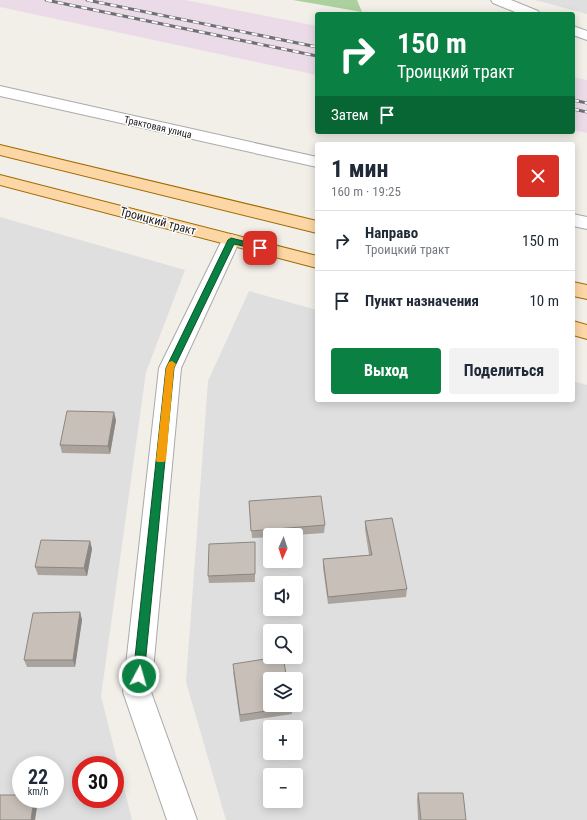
<!DOCTYPE html>
<html lang="ru">
<head>
<meta charset="utf-8">
<style>
	:root { --surface:#fff; --page:#f2f2f3; --text:#1f2937; --muted:#747a83; --line:#e0e1e3; --accent:#0b8043 }
	body { margin:0; font-family:"Roboto Condensed",sans-serif; background:var(--page); color:var(--text); height:100vh; display:flex; flex-direction:column; font-size:15px; white-space:nowrap }
	* { box-sizing:border-box; margin:0 }
	p { font-size:13px; color:var(--muted) }
	.icon { flex:none; width:22px; height:22px; fill:none; stroke:currentColor; stroke-width:2; stroke-linecap:round; stroke-linejoin:round }
	.map { position:relative; flex:1; overflow:hidden }
	.details { position:absolute; left:315px; top:142px; width:260px; height:260px; display:flex; flex-direction:column; background:var(--surface); border-radius:4px; box-shadow:0 2px 10px #0003 }
	.details>* { flex:none }
	.top-card { position:absolute; left:315px; top:12px; width:260px; height:122px; border-radius:4px; box-shadow:0 2px 10px #0003; background:#0b8043; color:#fff; overflow:hidden }
	.needle { width:26px; rotate:183deg }
	.controls { position:absolute; left:263px; top:528px; display:grid; gap:8px }
	.controls a { display:grid; place-items:center; width:40px; height:40px; border-radius:4px; background:var(--surface); box-shadow:0 2px 10px #0003; font-size:20px }
	.speed { position:absolute; left:12px; top:756px; display:flex; gap:8px; font-size:20px; font-weight:700; text-align:center }
	.speed>* { display:grid; place-content:center; width:52px; height:52px; border-radius:50%; background:var(--surface); box-shadow:0 2px 10px #0003; line-height:1 }
	.speed small { font-size:10px; font-weight:400 }
	.speed .limit { border:6px solid #d22; background:#fff; color:#111 }
	.pin { position:absolute; display:grid; place-items:center; width:34px; height:34px; color:#fff; margin:-17px; border-radius:8px; box-shadow:0 2px 6px #0006 }
	.me { position:absolute; width:44px; margin:-22px; rotate:6deg; stroke-linejoin:round; filter:drop-shadow(0 0 3px #0008) }
	.turn { display:flex; align-items:center; gap:14px; height:84px; padding:0 16px; font-size:18px }
	.turn .icon { width:52px; height:52px; stroke-width:2.5 }
	.turn b { display:block; font-size:28px; line-height:34px }
	.then { display:flex; align-items:center; height:38px; padding:0 16px; background:#0003; gap:8px; font-size:15px }
	.round { display:grid; place-items:center; flex:none; width:42px; height:42px; border-radius:4px; background:var(--page) }
	.summary { display:flex; align-items:center; justify-content:space-between; height:68px; padding:0 16px }
	h1 { font-size:24px; font-weight:700; line-height:30px }
	.action { display:flex; gap:8px; margin-top:auto; padding:8px 16px }
	.action a { flex:1; height:46px; border-radius:4px; background:var(--accent); color:#fff; font-size:16px; font-weight:700; line-height:46px; text-align:center }
	.action a+a { background:var(--page); color:var(--text) }
	ul { padding:0; list-style:none }
	li { display:flex; align-items:center; gap:12px; height:60px; padding:0 16px; border-top:1px solid var(--line) }
	li div { flex:1 }
	li b { display:block; font-size:15px }
	li em { font-style:normal }
	.map>svg:first-child { display:block }
	.residential { fill:#e0dfdf; fill-rule:evenodd }
	.industrial { fill:#ebdbe8 }
	.forest { fill:#add19e }
	.lines { fill:none; stroke-linecap:round; stroke-linejoin:round }
	.street-casing { stroke:#a9a9a9; stroke-width:2 }
	.primary-casing { stroke:#a06b00; stroke-width:2 }
	.street { fill:#fff; fill-rule:evenodd }
	.primary { fill:#fcd6a4; fill-rule:evenodd }
	.rail-casing { stroke:#707070; stroke-width:3 }
	.rail { stroke:#fff; stroke-width:2; stroke-dasharray:6; stroke-linecap:butt }
	.wall { fill:#aba49e }
	.shaded-wall { fill:#8b8681 }
	.building { fill:#c7bfb8; stroke:#8b8681 }
	.route { fill:#0b8043; stroke:#07532c }
	.slow { fill:#f59e0b }
	.labels { text-anchor:middle; dominant-baseline:central; stroke-width:3; stroke-linejoin:round; paint-order:stroke }
	.far-street-label { font-size:10px; fill:#222; stroke:#fff }
	.street-label { font-size:12px; fill:#222; stroke:#fff }
</style>
</head>
<body>
<div class="map">
<svg width="587" height="820" viewBox="0 0 587 820">
	<rect width="100%" height="100%" fill="#f2efe9"/>
	<!-- residential -->
	<g class="residential">
		<polygon points="535,0 587,0 587,14"/>
		<path d="M0 217 185 270 146 372 101 696 132 820H0ZM21 765H55V799H21ZM81 765H115V799H81Z"/>
		<path d="M249 291 317 310V400H573V381L587 385V820H226L186 682 208 381ZM270 535H296V561H270ZM270 583H296V609H270ZM270 631H296V657H270ZM270 679H296V705H270ZM270 727H296V753H270ZM270 775H296V801H270Z"/>
	</g>
	<!-- industrial -->
	<g class="industrial">
		<polygon points="0,0 185,0 317,26 317,75 0,7"/>
		<polygon points="573,77 587,80 587,133 573,130"/>
	</g>
	<!-- forest -->
	<polygon class="forest" points="293,0 357,0 362,12"/>
	<g class="lines">
		<defs>
			<g id="street">
				<polygon points="491,0 511,0 538,11 540,14 520,14 493,3"/>
				<polygon points="573,26 587,31 587,40 573,35"/>
				<polygon points="0,86 317,157 317,167 0,96"/>
				<polygon points="573,214 587,217 587,229 573,226"/>
				<polygon points="231,234 238,236 240,240 181,368 151,692 197,820 167,820 123,692 159,368 222,240 224,236"/>
			</g>
			<g id="primary">
				<polygon points="0,145 317,221 317,233 0,155"/>
				<polygon points="0,175 317,256 317,268 0,185"/>
				<polygon points="573,282 587,285 587,299 573,296"/>
				<polygon points="573,321 587,325 587,339 573,335"/>
			</g>
		</defs>
		<!-- street casing -->
		<use href="#street" class="street-casing"/>
		<!-- primary casing -->
		<use href="#primary" class="primary-casing"/>
		<!-- street -->
		<use href="#street" class="street"/>
		<!-- primary -->
		<use href="#primary" class="primary"/>
		<defs>
			<g id="rail">
				<polyline points="46,0 317,56"/>
				<polyline points="87,0 317,47"/>
				<polyline points="573,100 587,103"/>
				<polyline points="573,109 587,112"/>
			</g>
		</defs>
		<!-- rail casing -->
		<use href="#rail" class="rail-casing"/>
		<!-- rail -->
		<use href="#rail" class="rail"/>
	</g>
	<!-- wall -->
	<g class="wall">
		<polygon points="116,420 110,454 62,453 60,445"/>
		<polygon points="249,501 325,525 324,533 296,535 270,535 270,537 252,538"/>
		<polygon points="365,521 407,589 406,597 328,604 323,567 323,559 369,555 365,529"/>
		<polygon points="90,541 92,549 87,576 38,575 35,567"/>
		<polygon points="255,542 255,582 209,583 208,576"/>
		<polygon points="80,612 82,620 75,667 27,667 24,660"/>
		<polygon points="233,671 292,707 292,714 240,722"/>
		<polygon points="418,793 466,820 418,820 417,799"/>
	</g>
	<!-- shaded-wall -->
	<g class="shaded-wall">
		<polygon points="114,412 116,420 110,454 108,446"/>
		<polygon points="90,541 92,549 87,576 84,568"/>
		<polygon points="80,612 82,620 75,667 73,660"/>
		<polygon points="34,799 37,799 38,801 35,820 31,820"/>
	</g>
	<!-- building -->
	<g class="building">
		<polygon points="67,411 114,412 108,446 60,445"/>
		<polygon points="321,496 325,525 251,531 249,501"/>
		<polygon points="392,518 407,589 328,597 323,559 372,555 365,521"/>
		<polygon points="41,540 90,541 84,568 35,567"/>
		<polygon points="255,542 255,574 208,576 209,544"/>
		<polygon points="80,612 73,660 24,660 33,613"/>
		<polygon points="278,657 283,657 287,679 270,679 270,705 292,705 292,707 240,715 233,664"/>
		<polygon points="418,793 463,793 466,820 421,820"/>
		<polygon points="0,795 21,795 21,799 34,799 31,820 0,820"/>
	</g>
	<!-- route -->
	<polygon class="route" points="231,238 263,246 264,248 260,250 234,244 174,368 144,676 143,680 139,682 135,680 133,676 166,368 228,240"/>
	<!-- slow -->
	<polygon class="slow" points="172,361 176,364 174,368 166,460 164,462 157,462 156,460 166,368 169,362"/>
	<g class="labels">
		<!-- far-street labels -->
		<g class="far-street-label">
			<text transform="translate(158 127) rotate(13)">Трактовая улица</text>
		</g>
		<!-- street labels -->
		<g class="street-label">
			<text transform="translate(158 221) rotate(15)">Троицкий тракт</text>
		</g>
	</g>
</svg>
<div class="controls">
<a><svg class="needle" viewBox="-14 -14 28 28"><path d="M0-13l5 13h-10z" fill="#e53935"/><path d="M0 13l5-13h-10z" fill="#747a83"/></svg></a>
<a><svg class="icon" aria-label="sound" viewBox="0 0 24 24"><path d="M4 9h4l5-4v14l-5-4H4zM17 9q2 3 0 6"/></svg></a>
<a><svg class="icon" aria-label="search" viewBox="0 0 24 24"><circle cx="10" cy="10" r="6"/><path d="M15 15l6 6"/></svg></a>
<a><svg class="icon" aria-label="layers" viewBox="0 0 24 24"><path d="M12 4l9 5-9 5-9-5zM3 14l9 5 9-5"/></svg></a>
<a>+</a>
<a>−</a>
</div>
<div class="speed"><div>22<small>km/h</small></div><div class="limit">30</div></div>
<div class="pin" style="left:260px;top:248px;background:#d93025"><svg class="icon" aria-label="arrive" viewBox="0 0 24 24"><path d="M6 21V4h12l-3 4 3 4H6"/></svg></div>
<svg class="me" style="left:139px;top:676px" viewBox="-20 -20 40 40"><circle r="17" fill="#0b8043" stroke="#fff" stroke-width="3"/><path d="M0-11L8 9 0 5-8 9z" fill="#fff"/></svg>
<div class="top-card">
<div class="turn"><svg class="icon" aria-label="right" viewBox="0 0 24 24"><path d="M7 20v-9h11M14 6l5 5-5 5"/></svg><div><b>150 m</b>Троицкий тракт</div></div>
<div class="then">Затем<svg class="icon" aria-label="arrive" viewBox="0 0 24 24"><path d="M6 21V4h12l-3 4 3 4H6"/></svg></div>
</div>
<section class="details">
<div class="summary"><div><h1>1 мин</h1><p>160 m · 19:25</p></div><a class="round" style="background:#d93025;color:#fff"><svg class="icon" aria-label="close" viewBox="0 0 24 24"><path d="M6 6l12 12M18 6L6 18"/></svg></a></div>
<ul>
<li><svg class="icon" aria-label="right" viewBox="0 0 24 24"><path d="M7 20v-9h11M14 6l5 5-5 5"/></svg><div><b>Направо</b><p>Троицкий тракт</p></div><em>150 m</em></li>
<li><svg class="icon" aria-label="arrive" viewBox="0 0 24 24"><path d="M6 21V4h12l-3 4 3 4H6"/></svg><div><b>Пункт назначения</b></div><em>10 m</em></li>
</ul>
<div class="action"><a>Выход</a><a>Поделиться</a></div>
</section>
</div>
</body>
</html>
